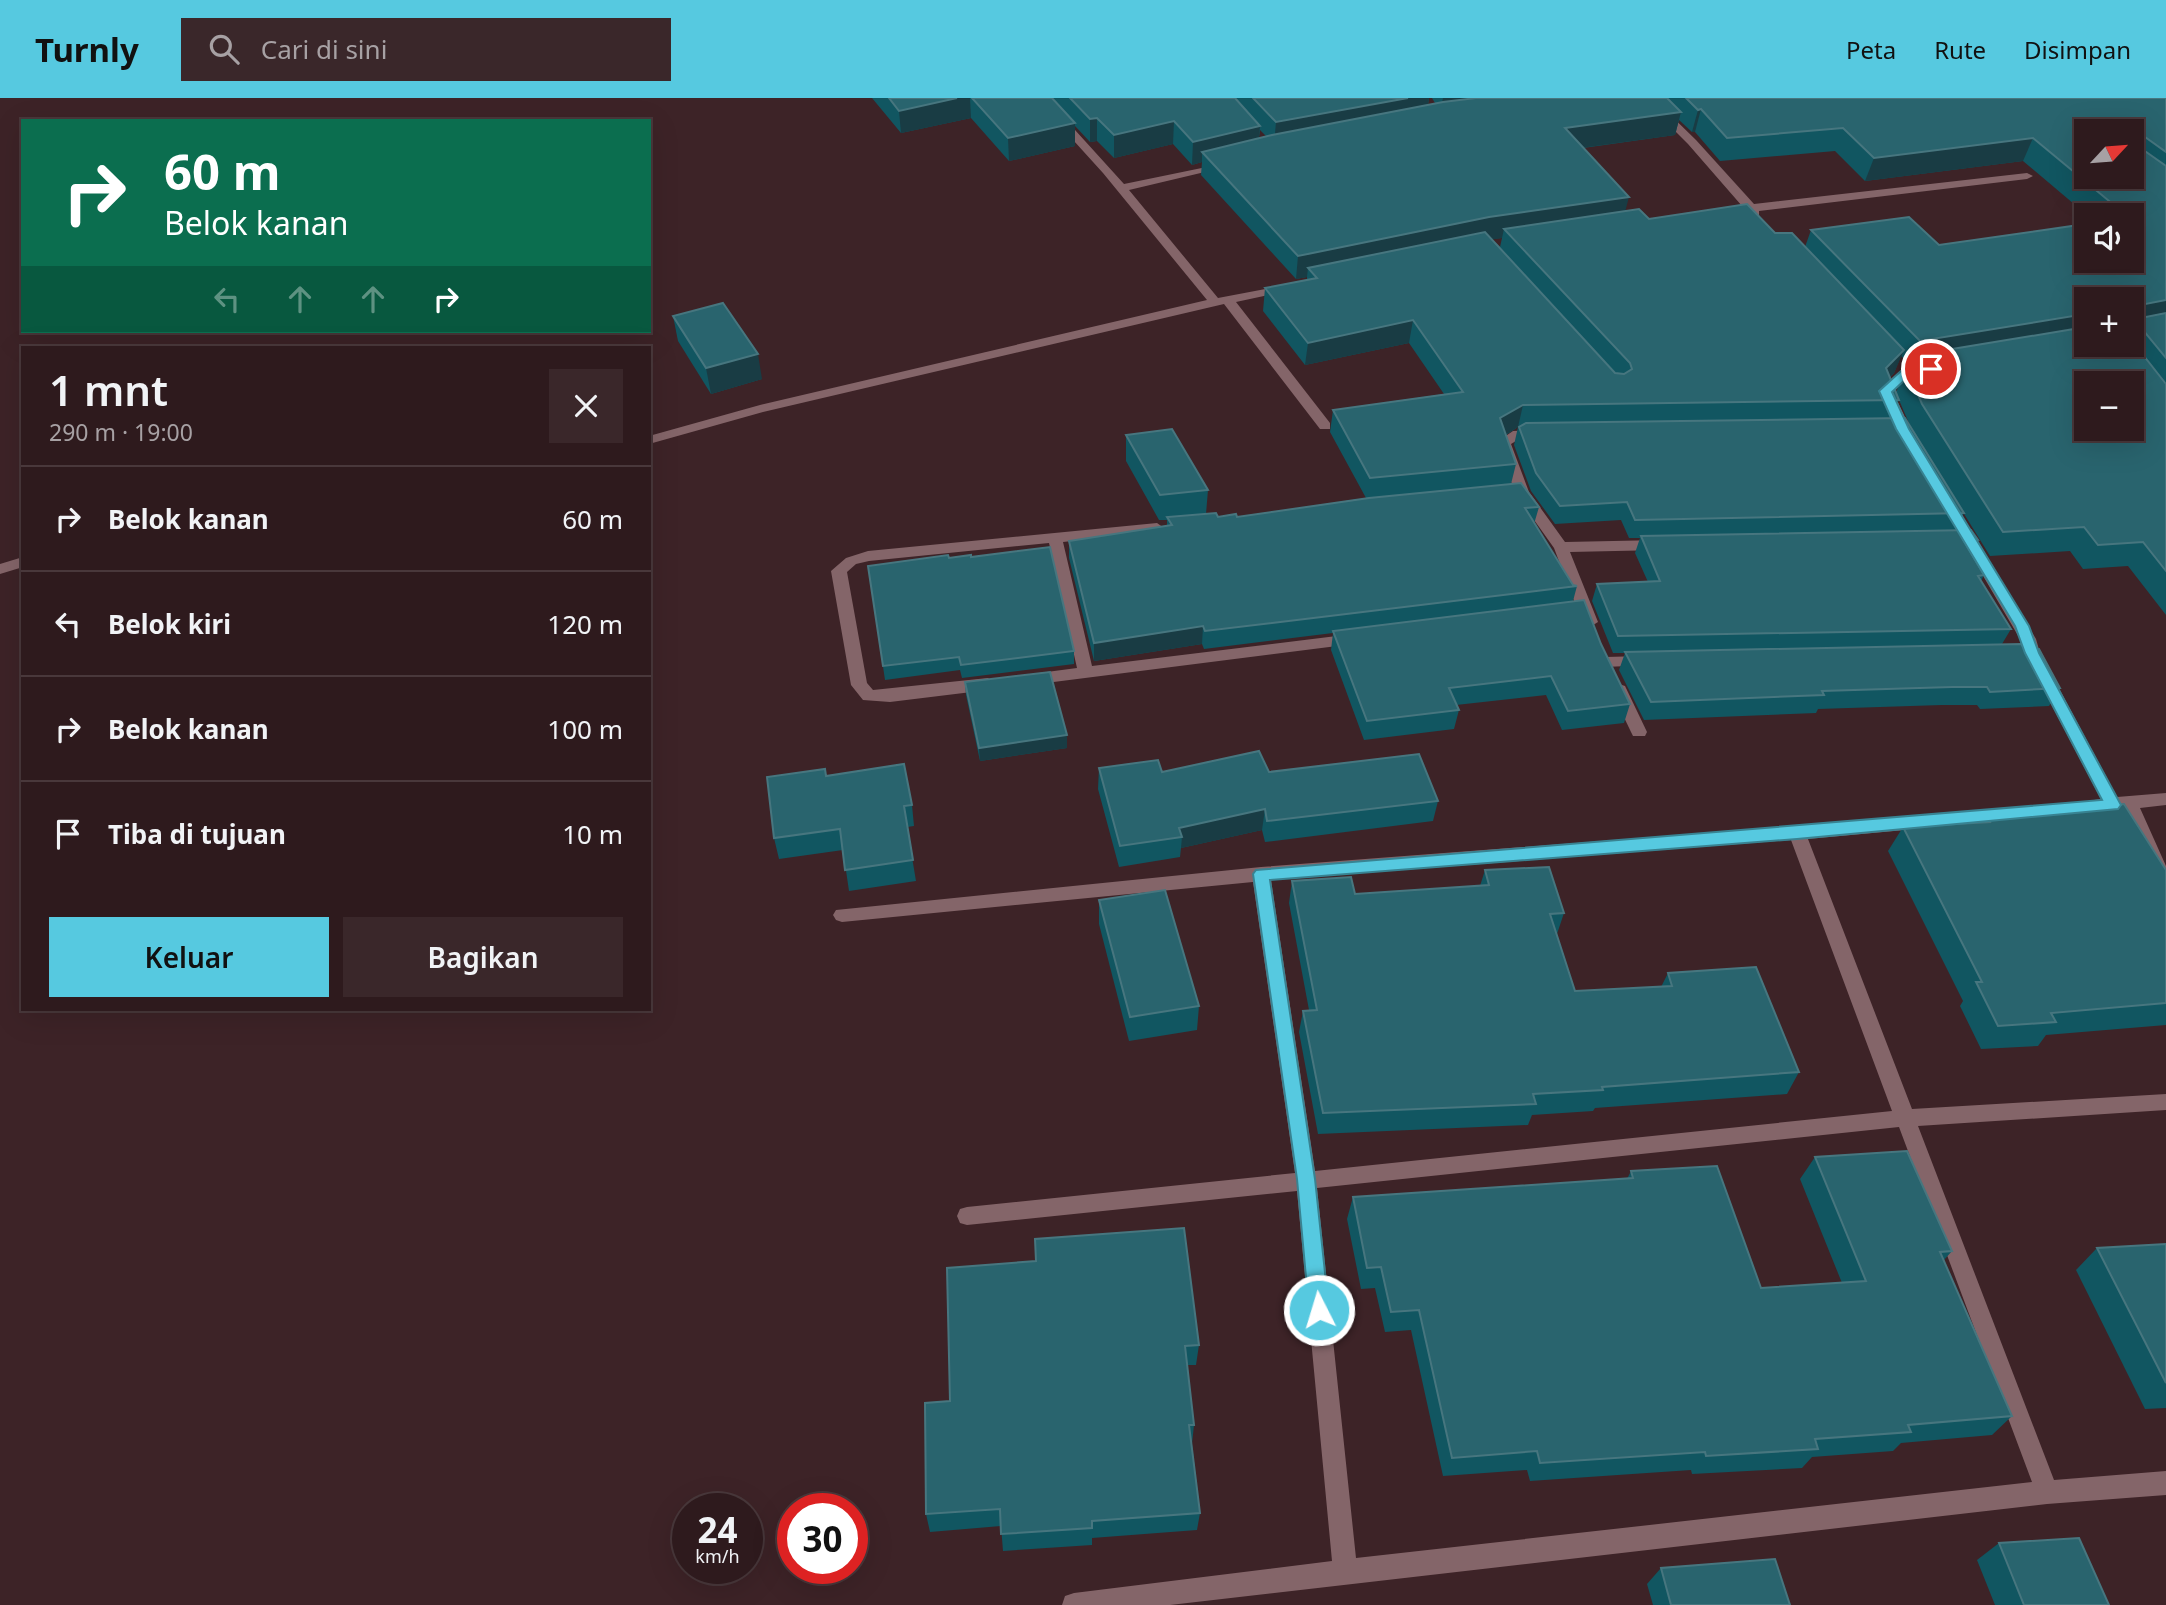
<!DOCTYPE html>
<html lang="id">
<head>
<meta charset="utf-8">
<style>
	:root { --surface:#2e1a1d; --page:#3a272a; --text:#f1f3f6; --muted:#a7a1a4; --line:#49383b; --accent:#56c9e0 }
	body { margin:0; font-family:"Noto Sans",sans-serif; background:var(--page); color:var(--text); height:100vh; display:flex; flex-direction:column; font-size:26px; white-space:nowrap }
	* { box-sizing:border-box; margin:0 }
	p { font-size:23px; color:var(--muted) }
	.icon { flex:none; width:38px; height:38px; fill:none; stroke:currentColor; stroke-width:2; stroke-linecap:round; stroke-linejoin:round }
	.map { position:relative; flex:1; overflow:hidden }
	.details { position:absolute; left:21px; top:248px; width:630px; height:665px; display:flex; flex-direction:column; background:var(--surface); border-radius:0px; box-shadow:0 7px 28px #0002,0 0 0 2px var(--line) }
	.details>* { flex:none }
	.guide { position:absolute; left:21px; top:21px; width:630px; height:214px; border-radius:0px; box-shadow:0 7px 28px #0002,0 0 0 2px var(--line); background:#0b6e4f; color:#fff; overflow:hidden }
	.needle { width:46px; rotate:64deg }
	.buttons { position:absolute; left:2074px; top:21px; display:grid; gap:14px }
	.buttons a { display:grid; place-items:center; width:70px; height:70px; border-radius:0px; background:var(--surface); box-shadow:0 7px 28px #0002,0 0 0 2px var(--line); font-size:35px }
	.speed { position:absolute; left:672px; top:1395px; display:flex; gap:14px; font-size:35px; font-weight:700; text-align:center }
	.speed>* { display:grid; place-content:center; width:91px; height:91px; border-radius:50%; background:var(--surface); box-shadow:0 7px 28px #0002,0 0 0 2px var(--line); line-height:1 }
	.speed small { font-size:18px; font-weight:400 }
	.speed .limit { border:10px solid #d22; background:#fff; color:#111 }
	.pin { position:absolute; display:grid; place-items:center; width:60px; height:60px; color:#fff; margin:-30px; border:4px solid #fff; border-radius:50%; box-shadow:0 2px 7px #0007 }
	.me { position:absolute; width:77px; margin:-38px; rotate:355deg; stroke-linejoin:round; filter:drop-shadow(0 0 5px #0008) }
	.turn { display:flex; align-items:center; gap:24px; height:147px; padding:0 28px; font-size:32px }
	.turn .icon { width:91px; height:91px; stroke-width:2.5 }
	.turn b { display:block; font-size:49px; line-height:60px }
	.lanes { display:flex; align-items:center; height:66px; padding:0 28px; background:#0003; justify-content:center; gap:35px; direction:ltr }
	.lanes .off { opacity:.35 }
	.round { display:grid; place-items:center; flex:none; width:74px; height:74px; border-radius:0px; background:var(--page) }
	.summary { display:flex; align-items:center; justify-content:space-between; height:119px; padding:0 28px }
	h1 { font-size:42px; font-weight:600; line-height:52px }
	.primary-button { display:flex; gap:14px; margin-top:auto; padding:14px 28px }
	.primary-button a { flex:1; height:80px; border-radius:0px; background:var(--accent); color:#111; font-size:28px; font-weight:600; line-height:80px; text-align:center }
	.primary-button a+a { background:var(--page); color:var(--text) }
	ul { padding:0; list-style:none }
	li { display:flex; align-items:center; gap:21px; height:105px; padding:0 28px; border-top:2px solid var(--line) }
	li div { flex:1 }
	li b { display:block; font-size:26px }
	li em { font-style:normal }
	header { display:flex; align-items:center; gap:42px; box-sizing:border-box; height:98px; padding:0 35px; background:var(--accent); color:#111 }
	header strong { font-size:33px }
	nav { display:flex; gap:38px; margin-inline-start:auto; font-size:24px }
	.search { width:490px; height:63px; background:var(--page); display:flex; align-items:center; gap:18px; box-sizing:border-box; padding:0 24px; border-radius:0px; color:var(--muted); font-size:26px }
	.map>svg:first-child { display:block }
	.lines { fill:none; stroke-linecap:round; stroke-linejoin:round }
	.minor { fill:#846569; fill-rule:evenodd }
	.wall { fill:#115661; fill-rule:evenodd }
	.shaded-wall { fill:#193c44 }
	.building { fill:#29646e; stroke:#47767f; stroke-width:2; fill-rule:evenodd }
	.route { fill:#56c9e0; stroke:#388392; stroke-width:2 }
</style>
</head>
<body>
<header>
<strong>Turnly</strong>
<div class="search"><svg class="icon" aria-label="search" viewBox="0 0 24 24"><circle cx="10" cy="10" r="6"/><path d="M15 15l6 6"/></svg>Cari di sini</div>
<nav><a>Peta</a><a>Rute</a><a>Disimpan</a></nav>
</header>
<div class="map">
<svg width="2166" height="1507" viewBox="0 0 2166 1507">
	<rect width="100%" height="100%" fill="#3d2327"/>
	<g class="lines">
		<!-- minor -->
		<g class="minor">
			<polygon points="1035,0 1046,0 1124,86 1226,65 1226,69 1129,92 1218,200 1291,186 1291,192 1236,204 1330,325 1330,331 1320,331 1224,206 763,314 649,346 649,338 760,307 1207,202 1103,75"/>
			<polygon points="1642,0 1653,0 1696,42 1754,106 2027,75 2033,78 2027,81 1759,113 1759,118 1755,119 1748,114 1724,116 1724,110 1742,108 1688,46"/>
			<polygon points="1925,268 1932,272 1930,275 1910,278 1893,294 1915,340 1913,343 1903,343 1879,293 1901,272"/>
			<polygon points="1539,332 1546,336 1544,339 1521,340 1511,346 1529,394 1565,444 1661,442 1668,447 1661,452 1570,454 1598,524 1590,529 1582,524 1554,450 1515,395 1497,344 1513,333"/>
			<polygon points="1948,401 1955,406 2036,541 2040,555 2038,559 2015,560 2007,555 2009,551 2023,550 2020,541 1941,406"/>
			<polygon points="1157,425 1164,430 1162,433 1063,444 1092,568 1353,536 1361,541 1353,546 1030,587 1024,585 1022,581 1024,577 1077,570 1049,445 869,463 856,466 847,474 867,585 873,592 988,580 996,586 988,592 890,604 863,602 851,587 831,473 846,460 868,453"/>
			<polygon points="23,459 23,469 0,476 0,466"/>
			<polygon points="1644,558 1652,563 1650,567 1605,569 1597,564 1605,559"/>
			<polygon points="2045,573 2053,579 2117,699 2166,695 2166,707 2140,710 2166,768 2166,795 2160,793 2157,788 2123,711 2087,713 2084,708 2087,703 2101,701 2037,579"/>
			<polygon points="1619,586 1625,588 1647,634 1645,638 1633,638 1631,634 1611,592"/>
			<path d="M2055 706 2061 707 2064 712 2061 717 2055 718 1808 741 1912 1011 2166 996V1012L1918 1028 2054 1382 2166 1373V1397L2047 1406 1170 1507H1062L1065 1498 1074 1495 1332 1463 1297 1093 967 1127 960 1125 957 1118 960 1111 967 1109 1295 1075 1253 784 842 824 836 822 833 817 836 812 1261 769 1797 728ZM1791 742 1892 1013 1315 1073 1271 782ZM1899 1029 2032 1384 1356 1460 1317 1090Z"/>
		</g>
	</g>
	<!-- wall -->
	<g class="wall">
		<path d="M872 0H1429L1428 7 1435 5 1432 0H2166V517L2128 468 2083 471 2070 453 1990 458 1911 330 1899 302 1891 320 1964 415 1955 432 1978 442 1971 456 1984 477 1981 483 2011 531 2002 546 2025 551 2060 590 2049 608 1980 611 1977 607H1942L1818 611 1816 615 1644 622 1619 572 1625 555H1613L1592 503 1597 486 1648 484 1635 455 1640 440H1629L1621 422 1555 426 1531 393 1514 347 1518 329 1506 337 1516 366 1511 386 1539 409 1534 426 1573 487 1577 488 1573 503 1601 546 1630 606 1624 625 1562 632 1546 597 1456 607 1459 612 1454 631 1364 642 1331 552 1333 535 1204 551 1202 546 1094 563 1069 460V443L1167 428V422H1159L1126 363V337L1208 392 1206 416 1218 419H1237L1366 400 1330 334 1333 312 1444 296 1409 245 1305 267 1263 213 1265 190 1307 182V179L1296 181 1201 77 1202 64 1192 67 1173 46 1114 60 1097 43 1090 44 1075 28V48L1009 63 971 20 901 35ZM1679 22 1692 34H1695L1720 63 1835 53 1865 83 2023 63 2087 117H2132L2086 163 1939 147 1811 132 1805 149 1775 135 1649 121 1626 113 1583 50 1675 37ZM1260 32 1266 38 1259 40ZM1502 140 1500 149 1492 141ZM2086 201H2132V247H2086ZM1901 258 1910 267 1907 271 1896 294 1890 279 1894 275Z"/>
		<polygon points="673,218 762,281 711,296 678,243"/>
		<polygon points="971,459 1074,553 1074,566 962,580 960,572 885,582 868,468 949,460"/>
		<polygon points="965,584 1067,637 1067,650 980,663 966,597"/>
		<polygon points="1099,670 1162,674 1269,674 1438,703 1433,723 1265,744 1262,732 1181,750 1180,759 1119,769 1098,691"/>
		<polygon points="827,677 912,707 914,728 907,729 916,783 849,793 843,752 779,761 774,740"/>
		<polygon points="2035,711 2166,772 2166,927 2046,937 2038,948 1981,951 1960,908 1963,903 1888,753 1903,729 1983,724 1987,718 2032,715"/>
		<polygon points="1485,772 1564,815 1557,836 1575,893 1661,889 1668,875 1799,974 1787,996 1595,1010 1593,1013 1532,1017 1528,1027 1318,1036 1299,934 1303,913 1309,912 1289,805 1292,783 1355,796 1480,788"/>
		<polygon points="1099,802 1199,908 1197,932 1129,943 1099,826"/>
		<polygon points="1815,1059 1952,1153 1944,1162 2012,1318 1992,1337 1901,1345 1893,1353 1812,1359 1802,1370 1692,1376 1691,1372 1530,1383 1527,1372 1443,1378 1411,1232 1385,1234 1375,1190 1361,1191 1347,1121 1353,1099 1627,1081 1631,1073 1761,1190 1842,1185 1800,1081"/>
		<polygon points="2166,1146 2166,1310 2145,1311 2076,1172 2097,1150"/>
		<polygon points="947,1170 1199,1247 1196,1267 1187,1267 1194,1327 1192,1346 1200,1415 1197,1432 1092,1440 1092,1447 1003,1453 1001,1428 930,1434 926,1416 950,1303"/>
		<polygon points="1999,1445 2109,1507 1995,1507 1977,1462"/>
		<polygon points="1661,1470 1790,1507 1653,1507 1647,1486"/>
	</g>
	<!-- shaded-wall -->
	<g class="shaded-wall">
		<polygon points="957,0 970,0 971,20 901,35 899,13"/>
		<polygon points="1408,0 1429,0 1426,19 1274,47 1276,24"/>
		<polygon points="1443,0 1563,0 1440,14"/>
		<polygon points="1701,11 1695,34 1692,34 1698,12"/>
		<polygon points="1681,14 1675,37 1559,53 1565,30"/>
		<polygon points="1097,20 1097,43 1090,44 1090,21"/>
		<polygon points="1174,23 1173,46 1114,60 1114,37"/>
		<polygon points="1075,25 1075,48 1009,63 1008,40"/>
		<polygon points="1260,28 1258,50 1202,54 1202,64 1192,67 1193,44"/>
		<polygon points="2033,40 2023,63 1865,83 1874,60"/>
		<polygon points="1629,99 1623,122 1504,131 1502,140 1308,170 1307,179 1296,181 1298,158 1489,119"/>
		<polygon points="2166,202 2166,223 2139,228 2145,206"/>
		<polygon points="2086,216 2086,237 1910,267 1920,243"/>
		<polygon points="1413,222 1409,245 1305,267 1308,245"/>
		<polygon points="1904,252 1894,275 1876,292 1886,270"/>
		<polygon points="758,256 762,281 711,296 706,270"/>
		<polygon points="1523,307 1518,329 1495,343 1500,320"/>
		<polygon points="1203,528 1202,546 1094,563 1094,545"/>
		<polygon points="1067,637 1067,650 980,663 979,650"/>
		<polygon points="1265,711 1262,732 1181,750 1182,739 1179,730"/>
	</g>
	<!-- building -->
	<g class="building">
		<polygon points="889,0 957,0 899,13"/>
		<polygon points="972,0 1052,0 1075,25 1008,40"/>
		<polygon points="1070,0 1235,0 1260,28 1193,44 1174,23 1114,37 1097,20 1090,21"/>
		<polygon points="1253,0 1408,0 1276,24"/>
		<polygon points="1476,0 1667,0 1681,14 1565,30 1629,99 1489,119 1298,158 1202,54 1272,37 1443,4"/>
		<path d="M1686 0H2166V54L2145 39H2142V51L2166 68V202L2145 206 2142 216 2146 219 2166 215V260L2134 221H2132V201H2086V216L1920 243 1811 132 1909 119 1939 147 2086 126V163H2132V117H2126L2033 40 1874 60 1843 30 1727 40 1701 11 1698 12ZM2086 33H2132V79H2086Z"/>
		<polygon points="1747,106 1775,135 1792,135 1904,252 1886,270 1899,302 1523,307 1500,320 1516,366 1370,380 1333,312 1463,294 1413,222 1308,245 1265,190 1317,180 1308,170 1485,134 1615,275 1624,276 1632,271 1630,265 1504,131 1639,111 1649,121"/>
		<polygon points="723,205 758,256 706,270 673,218"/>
		<path d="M2086 229V247H2132V243L2166 286V473L2143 444 2098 447 2084 429 2003 434 1922 306 1907 271 1922 256ZM2086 285H2132V331H2086Z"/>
		<polygon points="1905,320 1964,415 1635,422 1627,404 1560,408 1536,375 1519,329 1526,325"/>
		<polygon points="1172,331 1208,392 1160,397 1126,337"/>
		<polygon points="1521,385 1539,409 1525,410 1573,487 1577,488 1205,533 1203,528 1094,545 1069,443 1172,427 1167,419 1216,415 1218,419 1236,416 1237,419 1369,400"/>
		<polygon points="1971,432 1978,442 1964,443 1984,477 1978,478 2011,531 1618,538 1597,486 1660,483 1641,438"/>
		<polygon points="1050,449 1074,553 961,567 959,559 883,568 868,468 948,457 949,460 971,457 971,459"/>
		<polygon points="1584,502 1601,546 1630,606 1568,613 1551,578 1449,590 1459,612 1367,623 1333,533"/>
		<polygon points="2021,546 2025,551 2039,551 2060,590 1990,594 1987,589 1952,589 1822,593 1824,597 1651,604 1625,554"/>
		<polygon points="1050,574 1067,637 979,650 965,584"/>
		<polygon points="1259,653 1269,674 1419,656 1438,703 1267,723 1265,711 1179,730 1182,739 1120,748 1099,670 1158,662 1162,674"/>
		<polygon points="904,666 912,707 904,708 913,762 845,772 840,731 774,740 767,679 825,671 826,678"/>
		<polygon points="2124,706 2166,772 2166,905 2051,915 2056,924 1998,928 1976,884 1982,884 1903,729 1990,724 1987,718 2038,715 2035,711"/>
		<polygon points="1549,769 1564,815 1550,816 1575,893 1672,888 1668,875 1756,869 1799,974 1602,989 1603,992 1533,996 1536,1006 1323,1015 1303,913 1317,912 1292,783 1351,779 1355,796 1489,787 1485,772"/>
		<polygon points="1165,792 1199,908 1130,919 1099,802"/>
		<polygon points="1907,1053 1952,1153 1940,1154 2012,1318 1908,1327 1911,1334 1815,1341 1818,1351 1706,1358 1705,1354 1540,1365 1537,1353 1452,1360 1419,1212 1391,1214 1381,1169 1367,1170 1353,1099 1633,1080 1631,1073 1717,1068 1761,1190 1866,1183 1815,1059"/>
		<polygon points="1184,1130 1199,1247 1185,1248 1194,1327 1189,1327 1200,1415 1092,1423 1092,1430 1001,1436 1000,1411 926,1416 925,1305 950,1303 947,1170 1036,1163 1035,1141"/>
		<polygon points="2166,1146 2166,1285 2097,1150"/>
		<polygon points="2079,1440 2109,1507 2024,1507 1999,1445"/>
		<polygon points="1775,1461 1790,1507 1671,1507 1661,1470"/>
	</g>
	<!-- route -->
	<polygon class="route" points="1931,267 1938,271 1936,273 1909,278 1892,294 1909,331 2029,528 2039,555 2121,707 2118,711 1797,741 1270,782 1315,1081 1329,1212 1326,1218 1319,1221 1312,1218 1309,1212 1297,1081 1253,776 1256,772 2102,702 2025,555 2015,528 1896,331 1879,293 1901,273"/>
</svg>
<div class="buttons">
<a><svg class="needle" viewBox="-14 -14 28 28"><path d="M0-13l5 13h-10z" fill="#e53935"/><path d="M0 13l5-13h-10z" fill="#a7a1a4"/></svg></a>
<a><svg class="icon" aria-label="sound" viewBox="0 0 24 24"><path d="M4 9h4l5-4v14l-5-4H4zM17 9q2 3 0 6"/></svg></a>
<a>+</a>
<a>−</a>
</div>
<div class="speed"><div>24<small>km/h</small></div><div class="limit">30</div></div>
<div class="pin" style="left:1931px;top:271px;background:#d93025"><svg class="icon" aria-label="arrive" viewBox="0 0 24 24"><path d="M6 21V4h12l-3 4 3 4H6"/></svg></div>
<svg class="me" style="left:1319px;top:1212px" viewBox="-20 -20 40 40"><circle r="17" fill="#56c9e0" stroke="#fff" stroke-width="3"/><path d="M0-11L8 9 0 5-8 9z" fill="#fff"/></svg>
<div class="guide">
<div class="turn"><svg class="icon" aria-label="right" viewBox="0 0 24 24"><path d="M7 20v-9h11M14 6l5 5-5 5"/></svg><div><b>60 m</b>Belok kanan</div></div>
<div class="lanes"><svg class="icon off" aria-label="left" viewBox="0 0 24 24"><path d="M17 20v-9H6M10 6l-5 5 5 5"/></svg><svg class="icon off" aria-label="ahead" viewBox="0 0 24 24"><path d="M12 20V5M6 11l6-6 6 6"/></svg><svg class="icon off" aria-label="ahead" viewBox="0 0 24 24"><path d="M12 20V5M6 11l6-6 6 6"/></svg><svg class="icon" aria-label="right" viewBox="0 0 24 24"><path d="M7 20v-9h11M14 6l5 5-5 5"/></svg></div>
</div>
<section class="details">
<div class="summary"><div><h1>1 mnt</h1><p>290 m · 19:00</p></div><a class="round"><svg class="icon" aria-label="close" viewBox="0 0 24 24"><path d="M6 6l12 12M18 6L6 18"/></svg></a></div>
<ul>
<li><svg class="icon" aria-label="right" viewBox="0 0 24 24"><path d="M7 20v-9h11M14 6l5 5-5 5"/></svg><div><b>Belok kanan</b></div><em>60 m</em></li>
<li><svg class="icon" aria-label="left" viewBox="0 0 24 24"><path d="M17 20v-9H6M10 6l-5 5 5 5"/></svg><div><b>Belok kiri</b></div><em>120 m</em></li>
<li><svg class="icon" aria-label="right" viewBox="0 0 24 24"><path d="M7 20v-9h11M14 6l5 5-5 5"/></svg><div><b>Belok kanan</b></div><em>100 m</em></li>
<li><svg class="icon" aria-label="arrive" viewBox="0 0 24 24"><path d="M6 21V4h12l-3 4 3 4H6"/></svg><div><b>Tiba di tujuan</b></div><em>10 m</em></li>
</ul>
<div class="primary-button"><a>Keluar</a><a>Bagikan</a></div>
</section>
</div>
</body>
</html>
